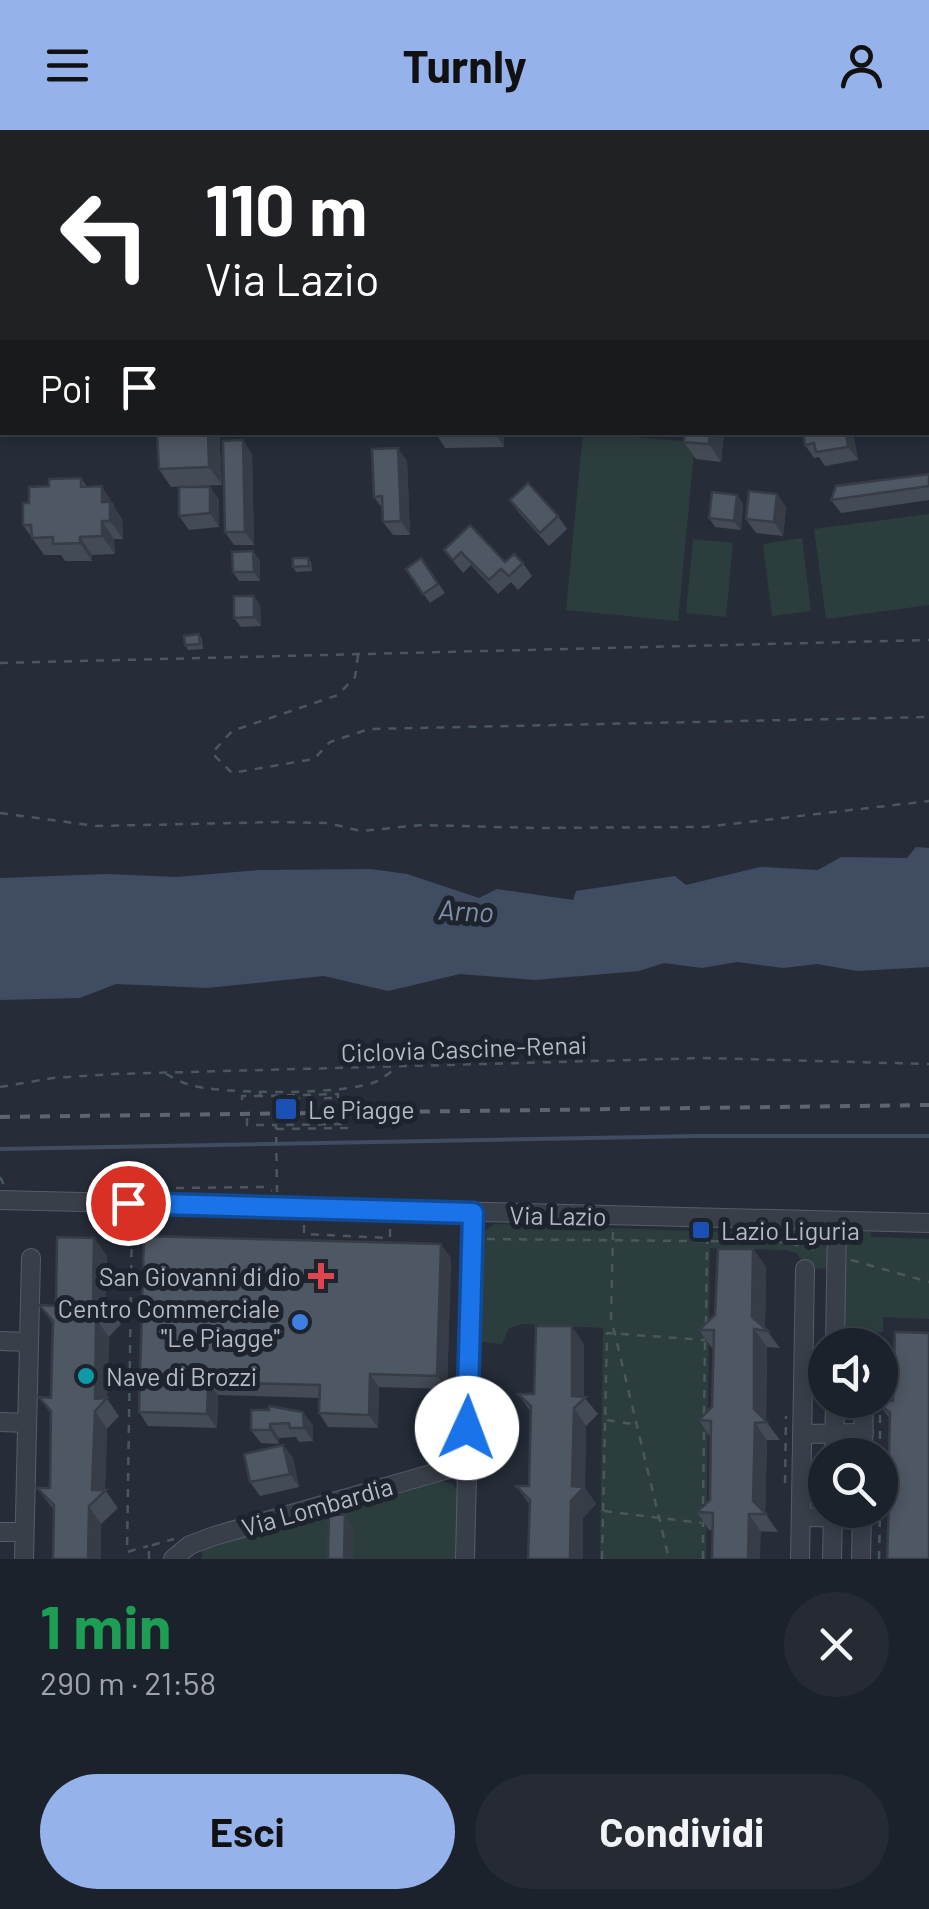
<!DOCTYPE html>
<html lang="it">
<head>
<meta charset="utf-8">
<style>
	:root { --surface:#1c222b; --page:#252a33; --text:#f1f3f6; --muted:#a0a4a9; --line:#3a3f47; --accent:#95b2ea }
	body { margin:0; font-family:Barlow,sans-serif; background:var(--page); color:var(--text); height:100vh; display:flex; flex-direction:column; font-size:38px; white-space:nowrap }
	* { box-sizing:border-box; margin:0 }
	p { font-size:32px; color:var(--muted) }
	.icon { flex:none; width:55px; height:55px; fill:none; stroke:currentColor; stroke-width:2; stroke-linecap:round; stroke-linejoin:round }
	.map { position:relative; height:1429px; overflow:hidden }
	.panel { display:flex; flex-direction:column; background:var(--surface); flex:1 }
	.panel>* { flex:none }
	.guide { position:absolute; left:0px; top:0px; width:930px; height:305px; box-shadow:0 5px 15px #0003,0 0 0 2px var(--line); background:#202124; color:#fff; overflow:hidden }
	.fabs { position:absolute; left:808px; top:1198px; display:grid; gap:20px }
	.fabs a { display:grid; place-items:center; width:90px; height:90px; border-radius:50%; background:var(--surface); box-shadow:0 5px 15px #0003,0 0 0 2px var(--line); font-size:50px }
	.pin { position:absolute; display:grid; place-items:center; width:85px; height:85px; color:#fff; margin:-42px; border:5px solid #fff; border-radius:50%; box-shadow:0 2px 10px #0007 }
	.me { position:absolute; width:110px; margin:-55px; rotate:2deg; stroke-linejoin:round; filter:drop-shadow(0 0 8px #0008) }
	.turn { display:flex; align-items:center; gap:35px; height:210px; padding:0 40px; font-size:45px }
	.turn .icon { width:130px; height:130px; stroke-width:2.5 }
	.turn b { display:block; font-size:70px; line-height:85px }
	.then { display:flex; align-items:center; height:95px; padding:0 40px; background:#0003; gap:20px; font-size:38px }
	.round { display:grid; place-items:center; flex:none; width:105px; height:105px; border-radius:52px; background:var(--page) }
	.summary { display:flex; align-items:center; justify-content:space-between; height:170px; padding:0 40px }
	h1 { font-size:60px; font-weight:700; line-height:75px; color:#1e9e55 }
	.action { display:flex; gap:20px; margin-top:auto; padding:20px 40px }
	.action a { flex:1; height:115px; border-radius:60px; background:var(--accent); color:#111; font-size:40px; font-weight:700; line-height:115px; text-align:center }
	.action a+a { background:var(--page); color:var(--text) }
	header { display:flex; justify-content:space-between; align-items:center; height:130px; padding:0 40px; background:var(--accent); color:#111; font-size:45px; font-weight:700 }
	.map>svg:first-child { display:block }
	.green { fill:#2c3d3e }
	.water { fill:#3f4c62 }
	.lines { fill:none; stroke-linecap:round; stroke-linejoin:round }
	.stream { stroke:#3f4c62; stroke-width:4 }
	.minor-casing { stroke:#575d67; stroke-width:20 }
	.path { stroke:#49585b; stroke-width:2.5; stroke-dasharray:8 8; stroke-linecap:butt }
	.minor { stroke:#393f49; stroke-width:18 }
	.rail { stroke:#5e6572; stroke-width:4; stroke-dasharray:10 10; stroke-linecap:butt }
	.wall { fill:#434b56 }
	.shaded-wall { fill:#373d46 }
	.building { fill:#4e5764; stroke:#373d46; stroke-width:2.5 }
	.route-casing { stroke:#114b97; stroke-width:25 }
	.route { stroke:#1a73e8; stroke-width:18 }
	.transit-dot { fill:#1a4fb4; stroke:#1e242e; stroke-width:4 }
	.health-dot { fill:#e0444e; stroke:#1e242e; stroke-width:4 }
	.shop-dot { fill:#3f7fe0; stroke:#1e242e; stroke-width:4 }
	.culture-dot { fill:#0f9aa8; stroke:#1e242e; stroke-width:4 }
	.labels { text-anchor:middle; dominant-baseline:central; stroke-width:10; stroke-linejoin:round; paint-order:stroke }
	.street-label { font-size:25px; fill:#b5bac5; stroke:#1e242e }
	.poi-label { font-size:25px; fill:#b5bac5; stroke:#1e242e; text-anchor:start }
	.water-label { font-size:28px; font-style:italic; fill:#8090a9; stroke:#1e242e }
</style>
</head>
<body>
<header><svg class="icon" aria-label="menu" viewBox="0 0 24 24"><path d="M4 6h16M4 12h16M4 18h16"/></svg>Turnly<svg class="icon" aria-label="person" viewBox="0 0 24 24"><circle cx="12" cy="8" r="4"/><path d="M4 21q1-7 8-7t8 7"/></svg></header>
<div class="map">
<svg width="929" height="1429" viewBox="0 0 929 1429">
	<rect width="100%" height="100%" fill="#262d39"/>
	<!-- green -->
	<g class="green">
		<polygon points="583,303 695,312 678,491 566,480"/>
		<polygon points="929,384 929,475 826,489 814,399"/>
		<polygon points="802,408 811,481 772,486 763,414"/>
		<polygon points="693,409 733,413 726,487 686,483"/>
		<polygon points="494,1094 780,1104 780,1097 821,1099 826,1118 845,1118 853,1103 871,1102 871,1107 929,1109 929,1189 883,1187 883,1202 871,1203 863,1215 844,1215 846,1139 806,1138 797,1123 785,1120 710,1118 706,1429 600,1429 603,1198 523,1194 509,1198 502,1214 481,1212 484,1102"/>
		<polygon points="442,1351 452,1354 460,1364 459,1429 202,1429 202,1418"/>
	</g>
	<!-- water -->
	<polygon class="water" points="916,717 929,718 929,837 857,841 817,834 783,838 737,832 702,838 664,833 639,841 535,850 460,844 388,861 324,846 207,858 116,854 80,868 0,870 0,748 106,744 177,747 260,740 371,739 407,744 479,768 497,759 573,770 576,761 675,746 686,755 760,737 818,740 841,727 907,728"/>
	<g class="lines">
		<!-- stream -->
		<polyline class="stream" points="0,1019 699,1006 929,1006"/>
		<defs>
			<g id="minor">
				<polyline points="914,2 917,0"/>
				<polyline points="0,1070 929,1093"/>
				<polyline points="0,1211 29,1212"/>
				<polyline points="835,1215 837,1092"/>
				<polyline points="0,1292 27,1293"/>
				<polyline points="802,1304 864,1303"/>
				<polyline points="834,1325 835,1270"/>
				<polyline points="863,1325 864,1270"/>
				<polyline points="801,1387 862,1388"/>
				<polyline points="0,1402 24,1402"/>
				<polyline points="24,1429 31,1128"/>
				<polyline points="173,1429 190,1415 214,1406 466,1334"/>
				<polyline points="465,1429 473,1083"/>
				<polyline points="800,1429 805,1139"/>
				<polyline points="832,1429 833,1380"/>
				<polyline points="861,1429 862,1380"/>
			</g>
		</defs>
		<!-- minor casing -->
		<use href="#minor" class="minor-casing"/>
		<!-- path -->
		<g class="path">
			<polyline points="358,525 355,547 338,565 232,601 212,623 232,643 314,629 330,612 369,599 929,587"/>
			<polyline points="0,533 929,510"/>
			<polyline points="0,683 96,696 280,692 328,693 361,701 422,695 533,698 705,697 929,671"/>
			<path d="M166 944C172 947 180 952 187 954 219 965 345 965 375 952 382 949 389 943 395 939"/>
			<polyline points="0,957 53,948 114,944 704,928 929,934"/>
			<polyline points="260,961 260,966 338,964 338,968"/>
			<polyline points="276,969 338,968"/>
			<polyline points="242,970 242,966 259,966"/>
			<polyline points="247,988 247,995 276,995 277,1062"/>
			<polyline points="276,999 347,998 347,994 283,995 283,988"/>
			<polyline points="0,1047 4,1055"/>
			<polyline points="176,1058 264,1057 272,1061"/>
			<polyline points="132,1087 127,1422 148,1416"/>
			<polyline points="304,1095 304,1104 390,1108 390,1097"/>
			<polyline points="613,1102 611,1188 669,1429"/>
			<polyline points="487,1109 786,1112 822,1122"/>
			<polyline points="851,1130 929,1152"/>
			<polyline points="706,1194 707,1112"/>
			<polyline points="880,1221 880,1341"/>
			<polyline points="704,1284 705,1212"/>
			<polyline points="607,1290 633,1294"/>
			<polyline points="785,1353 786,1286"/>
			<polyline points="703,1374 704,1297"/>
			<polyline points="604,1381 701,1393"/>
			<polyline points="149,1429 149,1416 174,1409"/>
			<polyline points="602,1429 607,1203 705,1210"/>
			<polyline points="703,1429 703,1392"/>
			<polyline points="879,1429 880,1380"/>
		</g>
		<!-- minor -->
		<use href="#minor" class="minor"/>
		<!-- rail -->
		<polyline class="rail" points="0,987 929,975"/>
	</g>
	<!-- wall -->
	<g class="wall">
		<polygon points="219,302 222,355 171,357 159,339"/>
		<polygon points="435,302 503,302 504,317 445,318"/>
		<polygon points="724,302 721,332 696,329 684,312"/>
		<polygon points="853,302 858,330 825,336 819,327 814,328 805,315"/>
		<polygon points="252,324 254,415 234,415 225,402"/>
		<polygon points="407,331 410,405 393,405 383,392 383,379 374,367"/>
		<polygon points="929,344 929,370 841,383 831,370"/>
		<polygon points="81,348 87,357 114,374 114,378 122,389 123,409 114,409 115,424 92,425 92,431 65,431 61,425 44,425 23,395 29,373"/>
		<polygon points="210,357 219,370 219,397 189,400 179,386"/>
		<polygon points="777,364 786,377 783,406 756,403 746,389"/>
		<polygon points="737,365 743,374 741,400 715,397 709,388"/>
		<polygon points="510,370 558,386 567,399 549,416 519,383"/>
		<polygon points="470,395 505,432 523,433 532,446 518,460 511,452 498,464 471,435 463,443 444,420"/>
		<polygon points="308,428 311,432 312,441 296,442 293,437"/>
		<polygon points="421,428 445,463 430,473 406,439"/>
		<polygon points="260,430 260,451 239,451 233,442"/>
		<polygon points="260,475 261,496 241,497 234,488"/>
		<polygon points="199,504 202,509 203,519 188,520 185,515"/>
		<polygon points="94,1108 107,1126 105,1176 109,1176 121,1194 109,1207 107,1269 119,1286 107,1299 105,1360 118,1378 101,1394 101,1429 53,1429 54,1380 37,1358 50,1358 51,1284 39,1267 51,1268 53,1194 39,1175 56,1176"/>
		<polygon points="753,1119 766,1137 765,1198 780,1218 767,1217 766,1291 780,1310 767,1310 765,1383 778,1402 709,1400 697,1382 710,1370 710,1307 699,1290 712,1277 714,1218 712,1218 699,1200 715,1185"/>
		<polygon points="451,1128 447,1259 379,1257 378,1298 328,1297 319,1283 320,1268 218,1265 217,1298 148,1296 139,1282"/>
		<polygon points="584,1214 584,1267 598,1284 586,1296 585,1358 596,1374 583,1388 583,1429 528,1429 530,1375 516,1356 529,1356 531,1282 518,1264 534,1264"/>
		<polygon points="877,1271 893,1271 889,1381 880,1369 880,1363 888,1363 890,1289"/>
		<polygon points="251,1280 313,1295 313,1311 299,1312 296,1307 279,1308 279,1314 261,1313 251,1300"/>
		<polygon points="283,1315 293,1328 299,1357 260,1366 250,1352"/>
	</g>
	<!-- shaded-wall -->
	<g class="shaded-wall">
		<polygon points="208,302 219,302 222,355 209,337"/>
		<polygon points="494,302 503,302 504,317"/>
		<polygon points="710,302 724,302 721,332 709,314"/>
		<polygon points="846,302 853,302 858,330 848,317"/>
		<polygon points="243,310 252,324 254,415 245,402"/>
		<polygon points="398,318 407,331 410,405 401,391"/>
		<polygon points="102,356 122,389 123,409 110,391 102,372"/>
		<polygon points="210,357 219,370 219,397 210,383"/>
		<polygon points="777,364 786,377 783,406 774,392"/>
		<polygon points="737,365 743,374 741,400 734,391"/>
		<polygon points="102,391 114,409 115,424 102,406"/>
		<polygon points="80,407 92,425 92,431 80,413"/>
		<polygon points="253,421 260,430 260,451 254,442"/>
		<polygon points="254,466 260,475 261,496 254,487"/>
		<polygon points="94,1108 107,1126 105,1180 93,1176"/>
		<polygon points="441,1114 451,1128 447,1259 437,1246"/>
		<polygon points="753,1119 766,1137 765,1200 752,1187"/>
		<polygon points="96,1189 109,1207 107,1269 95,1269"/>
		<polygon points="572,1196 584,1214 584,1268 572,1266"/>
		<polygon points="754,1199 767,1217 766,1292 754,1279"/>
		<polygon points="370,1244 379,1257 378,1298 369,1285"/>
		<polygon points="208,1252 218,1265 217,1298 207,1284"/>
		<polygon points="574,1278 586,1296 585,1358 596,1374 583,1388 583,1429 570,1429"/>
		<polygon points="95,1281 107,1299 105,1360 92,1360"/>
		<polygon points="303,1282 313,1295 313,1311 304,1298"/>
		<polygon points="755,1293 767,1310 765,1384 753,1371"/>
		<polygon points="270,1294 279,1308 279,1314 270,1300"/>
		<polygon points="283,1315 293,1328 299,1357 290,1344"/>
		<polygon points="89,1376 101,1394 101,1429 88,1429"/>
		<polygon points="749,1384 761,1402 760,1429 748,1429"/>
		<polygon points="345,1385 354,1398 353,1429 344,1429"/>
	</g>
	<!-- building -->
	<g class="building">
		<polygon points="157,302 208,302 209,337 159,339"/>
		<polygon points="685,302 710,302 709,314 684,312"/>
		<polygon points="803,302 846,302 848,317 816,322 814,313 805,315"/>
		<polygon points="243,310 245,402 225,402 223,311"/>
		<polygon points="398,318 401,391 383,392 382,366 374,367 372,319"/>
		<polygon points="929,344 929,356 831,370 836,356"/>
		<polygon points="81,348 81,357 102,356 102,372 110,372 110,391 102,391 102,406 80,407 80,413 53,414 53,407 32,408 31,395 23,395 23,373 29,373 29,357 49,356 49,349"/>
		<polygon points="528,353 558,386 540,403 510,370"/>
		<polygon points="179,357 210,357 210,383 179,386"/>
		<polygon points="749,361 777,364 774,392 746,389"/>
		<polygon points="712,362 737,365 734,391 709,388"/>
		<polygon points="470,395 505,432 514,424 523,433 509,446 501,439 489,450 461,422 453,430 444,420"/>
		<polygon points="253,421 254,442 233,442 232,422"/>
		<polygon points="293,428 308,428 309,436 293,437"/>
		<polygon points="421,428 438,454 423,464 406,439"/>
		<polygon points="234,466 254,466 254,487 234,488"/>
		<polygon points="199,504 200,514 185,515 184,506"/>
		<polygon points="144,1106 441,1114 437,1246 370,1244 369,1285 319,1283 320,1255 208,1252 207,1284 139,1282"/>
		<polygon points="57,1107 94,1108 93,1176 109,1176 96,1189 95,1269 107,1268 95,1281 92,1360 106,1360 89,1376 88,1429 53,1429 54,1375 37,1358 50,1358 51,1281 39,1267 51,1268 53,1191 39,1175 56,1176"/>
		<polygon points="718,1119 753,1119 752,1187 768,1201 754,1199 754,1279 767,1292 755,1293 753,1371 766,1384 749,1384 748,1429 712,1429 713,1383 697,1382 710,1370 711,1291 699,1290 712,1277 714,1200 699,1200 715,1185"/>
		<polygon points="536,1196 572,1196 572,1266 586,1267 574,1278 572,1356 584,1357 571,1371 570,1429 528,1429 530,1370 516,1356 529,1356 531,1276 518,1264 534,1264"/>
		<polygon points="895,1202 929,1203 929,1429 887,1429 889,1377 880,1367 880,1363 888,1363 890,1283 877,1271 893,1271"/>
		<polygon points="269,1276 303,1282 304,1298 290,1298 289,1293 270,1294 270,1300 251,1300 251,1280 269,1280"/>
		<polygon points="283,1315 290,1344 250,1352 244,1324"/>
		<polygon points="329,1384 345,1385 344,1429 328,1429"/>
	</g>
	<g class="lines">
		<defs>
			<polyline id="route" points="128,1073 473,1083 467,1298"/>
		</defs>
		<!-- route casing -->
		<use href="#route" class="route-casing"/>
		<!-- route -->
		<use href="#route" class="route"/>
	</g>
	<!-- markers -->
	<g class="transit-dot">
		<rect x="274" y="967" width="24" height="24" rx="5"/>
		<rect x="691" y="1090" width="20" height="20" rx="5"/>
	</g>
	<path class="health-dot" d="M316 1131h10v10h10v10h-10v10h-10v-10h-10v-10h10z"/>
	<circle class="shop-dot" cx="300" cy="1192" r="10"/>
	<circle class="culture-dot" cx="86" cy="1246" r="10"/>
	<g class="labels">
		<!-- street labels -->
		<g class="street-label">
			<text transform="translate(464 918) rotate(-2)">Ciclovia Cascine-Renai</text>
			<text transform="translate(558 1085) rotate(1)">Via Lazio</text>
			<text transform="translate(317 1376) rotate(-16)">Via Lombardia</text>
		</g>
		<!-- poi labels -->
		<g class="poi-label">
			<text x="308" y="979">Le Piagge</text>
			<text x="721" y="1100">Lazio Liguria</text>
			<text x="301" y="1146" text-anchor="end">San Giovanni di dio</text>
			<text x="280" y="1178" text-anchor="end">Centro Commerciale<tspan x="280" dy="29">"Le Piagge"</tspan></text>
			<text x="106" y="1246">Nave di Brozzi</text>
		</g>
		<!-- water labels -->
		<g class="water-label">
			<text transform="translate(466 780) rotate(3)">Arno</text>
		</g>
	</g>
</svg>
<div class="fabs">
<a><svg class="icon" aria-label="sound" viewBox="0 0 24 24"><path d="M4 9h4l5-4v14l-5-4H4zM17 9q2 3 0 6"/></svg></a>
<a><svg class="icon" aria-label="search" viewBox="0 0 24 24"><circle cx="10" cy="10" r="6"/><path d="M15 15l6 6"/></svg></a>
</div>
<div class="pin" style="left:128px;top:1073px;background:#d93025"><svg class="icon" aria-label="arrive" viewBox="0 0 24 24"><path d="M6 21V4h12l-3 4 3 4H6"/></svg></div>
<svg class="me" style="left:467px;top:1298px" viewBox="-20 -20 40 40"><circle r="19" fill="#fff"/><path d="M0-13L10 11 0 6-10 11z" fill="#1a73e8"/></svg>
<div class="guide">
<div class="turn"><svg class="icon" aria-label="left" viewBox="0 0 24 24"><path d="M17 20v-9H6M10 6l-5 5 5 5"/></svg><div><b>110 m</b>Via Lazio</div></div>
<div class="then">Poi<svg class="icon" aria-label="arrive" viewBox="0 0 24 24"><path d="M6 21V4h12l-3 4 3 4H6"/></svg></div>
</div>
</div>
<section class="panel">
<div class="summary"><div><h1>1 min</h1><p>290 m · 21:58</p></div><a class="round"><svg class="icon" aria-label="close" viewBox="0 0 24 24"><path d="M6 6l12 12M18 6L6 18"/></svg></a></div>
<div class="action"><a>Esci</a><a>Condividi</a></div>
</section>
</body>
</html>
